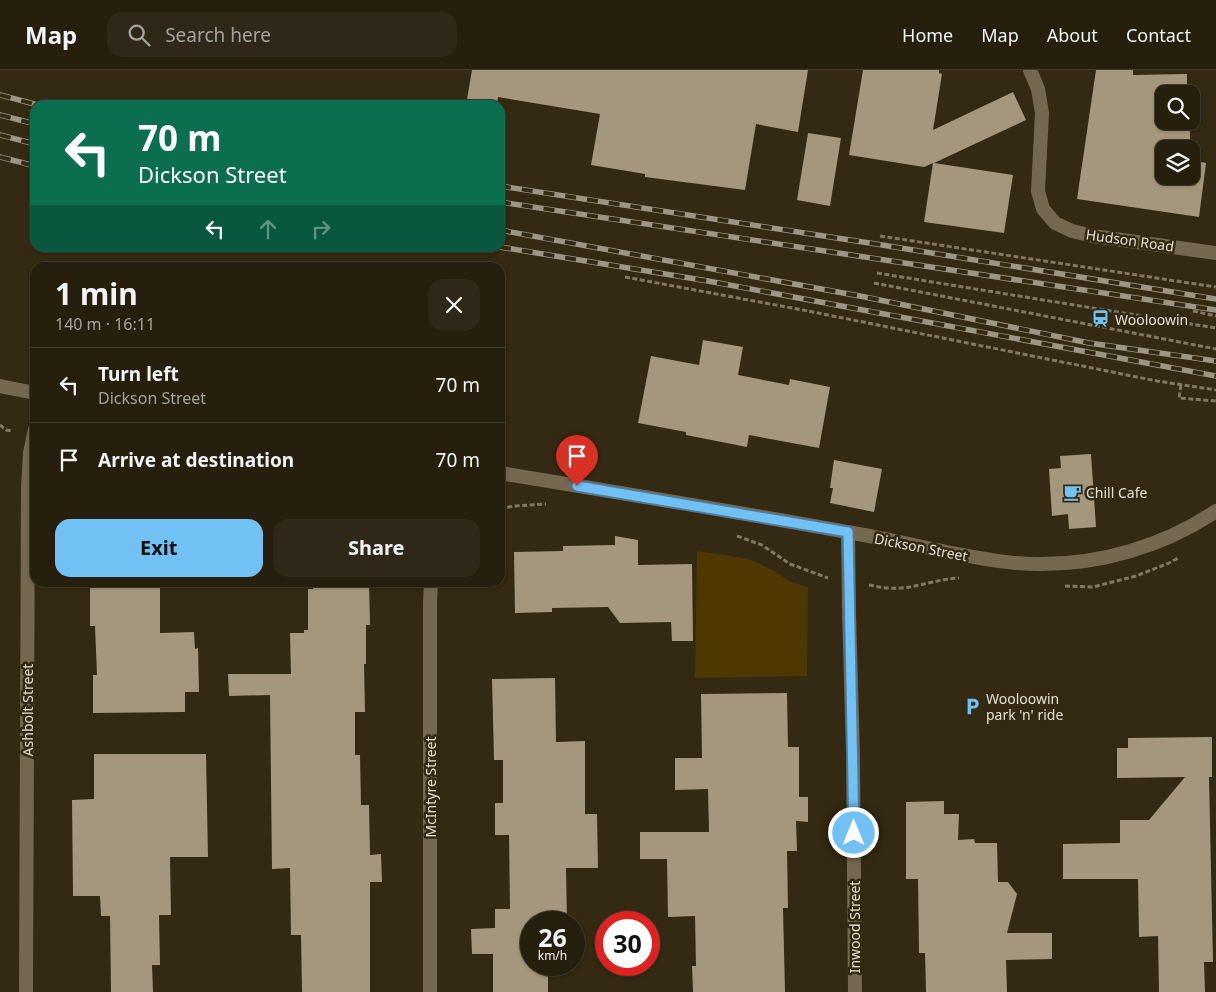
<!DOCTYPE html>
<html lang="en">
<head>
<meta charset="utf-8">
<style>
	:root { --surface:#271f0e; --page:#2f2717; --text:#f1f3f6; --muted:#a4a29e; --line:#433d2e; --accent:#72c1f5 }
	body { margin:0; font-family:"Noto Sans",sans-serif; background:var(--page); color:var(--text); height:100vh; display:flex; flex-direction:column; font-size:19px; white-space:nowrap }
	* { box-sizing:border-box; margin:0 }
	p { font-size:16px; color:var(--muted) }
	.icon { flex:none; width:28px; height:28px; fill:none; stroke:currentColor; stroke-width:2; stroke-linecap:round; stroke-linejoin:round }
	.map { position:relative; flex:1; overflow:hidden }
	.sheet { position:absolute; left:30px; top:192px; width:475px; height:325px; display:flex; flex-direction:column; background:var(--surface); border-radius:15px; box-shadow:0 1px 4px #0004,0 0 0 1px var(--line) }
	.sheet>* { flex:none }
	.hud { position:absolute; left:30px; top:30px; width:475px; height:152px; border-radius:15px; box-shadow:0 1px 4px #0004,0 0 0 1px var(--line); background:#0b6e4f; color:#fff; overflow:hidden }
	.controls { position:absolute; left:1155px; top:15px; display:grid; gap:10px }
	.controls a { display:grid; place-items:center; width:45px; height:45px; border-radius:10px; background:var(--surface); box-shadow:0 1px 4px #0004,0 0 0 1px var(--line); font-size:25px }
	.speed { position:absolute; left:520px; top:841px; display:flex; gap:10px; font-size:25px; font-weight:700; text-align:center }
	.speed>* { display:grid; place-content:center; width:65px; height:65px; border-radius:50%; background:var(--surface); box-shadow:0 1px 4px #0004,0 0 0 1px var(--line); line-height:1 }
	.speed small { font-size:12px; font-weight:400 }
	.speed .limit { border:8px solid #d22; background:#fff; color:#111 }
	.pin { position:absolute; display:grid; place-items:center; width:42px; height:42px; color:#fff; margin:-51px -21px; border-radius:50% 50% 50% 0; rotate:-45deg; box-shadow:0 0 5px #0007 }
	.pin .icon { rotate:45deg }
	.me { position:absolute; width:55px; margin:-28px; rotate:0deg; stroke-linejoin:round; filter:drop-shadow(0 0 4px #0008) }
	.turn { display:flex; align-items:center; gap:18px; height:105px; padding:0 25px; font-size:22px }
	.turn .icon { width:65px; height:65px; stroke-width:2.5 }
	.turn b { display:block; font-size:35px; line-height:42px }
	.lanes { display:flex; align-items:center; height:48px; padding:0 25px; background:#0003; justify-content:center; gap:25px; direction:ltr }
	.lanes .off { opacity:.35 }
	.round { display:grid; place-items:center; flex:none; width:52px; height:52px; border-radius:15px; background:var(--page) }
	.headline { display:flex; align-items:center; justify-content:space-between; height:85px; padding:0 25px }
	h1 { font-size:30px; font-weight:700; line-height:38px }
	.primary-button { display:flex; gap:10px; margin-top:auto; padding:10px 25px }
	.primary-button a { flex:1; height:58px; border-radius:15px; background:var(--accent); color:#111; font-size:20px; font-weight:700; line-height:58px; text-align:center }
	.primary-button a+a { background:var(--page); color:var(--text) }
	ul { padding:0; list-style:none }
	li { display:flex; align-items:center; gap:15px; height:75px; padding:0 25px; border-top:1px solid var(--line) }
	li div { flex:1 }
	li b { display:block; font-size:19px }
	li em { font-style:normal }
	header { display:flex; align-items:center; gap:30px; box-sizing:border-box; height:70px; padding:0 25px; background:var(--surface); border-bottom:1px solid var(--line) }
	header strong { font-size:24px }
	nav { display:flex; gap:28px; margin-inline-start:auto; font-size:18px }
	.search { width:350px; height:45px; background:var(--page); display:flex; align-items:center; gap:12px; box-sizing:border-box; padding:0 18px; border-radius:15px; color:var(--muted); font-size:19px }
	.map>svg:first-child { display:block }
	.green { fill:#4e3700 }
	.building { fill:#a4977d }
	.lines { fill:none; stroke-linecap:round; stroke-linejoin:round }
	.path { stroke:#817864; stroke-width:3; stroke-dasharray:5 2.5; stroke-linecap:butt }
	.minor { stroke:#756850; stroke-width:14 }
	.tertiary { stroke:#756850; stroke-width:14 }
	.rail-casing { stroke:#9e9684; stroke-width:5.5 }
	.rail { stroke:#342912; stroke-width:4; stroke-dasharray:11; stroke-linecap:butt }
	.route-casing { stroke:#4a7d9f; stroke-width:12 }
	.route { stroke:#72c1f5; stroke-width:9 }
	.labels { text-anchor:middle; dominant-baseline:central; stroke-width:5; stroke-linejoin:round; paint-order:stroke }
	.street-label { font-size:14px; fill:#e6dfd1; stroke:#342912 }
	.poi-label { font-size:14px; fill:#e6dfd1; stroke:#342912; text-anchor:start }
</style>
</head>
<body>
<header>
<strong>Map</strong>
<div class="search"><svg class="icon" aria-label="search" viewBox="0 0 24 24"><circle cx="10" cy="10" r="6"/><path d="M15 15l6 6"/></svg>Search here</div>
<nav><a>Home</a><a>Map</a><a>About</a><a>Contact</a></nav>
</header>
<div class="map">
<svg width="1216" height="922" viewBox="0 0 1216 922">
	<rect width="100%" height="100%" fill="#342912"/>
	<!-- green -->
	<polygon class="green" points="697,481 749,489 773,500 789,511 808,517 807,606 695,608"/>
	<!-- building -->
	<g class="building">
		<polygon points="472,0 808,0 798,62 756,54 745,120 645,107 645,104 591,95 600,44 498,27 497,35 466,35"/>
		<polygon points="863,0 939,0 939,3 942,4 933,60 1013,22 1026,50 934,93 1013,105 1004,163 924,152 933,93 924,97 849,85"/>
		<polygon points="1096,0 1133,0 1133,5 1187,4 1187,24 1164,24 1164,51 1190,51 1190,79 1164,79 1164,106 1191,106 1191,90 1206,93 1199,147 1077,129"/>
		<polygon points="808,63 841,68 830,136 797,130"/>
		<polygon points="703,270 743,277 738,305 789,315 790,309 830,317 819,378 749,365 747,377 686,365 686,362 638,353 651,286 699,295"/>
		<polygon points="1091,384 1096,457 1069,459 1068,444 1052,446 1049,399 1061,398 1060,386"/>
		<polygon points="834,390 882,399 874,442 830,433 833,418 830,418"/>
		<polygon points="615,466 638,470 638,495 692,494 693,571 672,571 671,552 620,553 608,537 552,538 552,542 515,543 514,482 563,481 563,476 615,475"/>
		<polygon points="90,512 160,512 160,563 194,562 195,579 198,578 199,622 185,622 185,642 93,643 93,605 97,605 95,556 90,556"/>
		<polygon points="313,512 369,512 370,555 366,555 366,594 364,594 365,642 355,642 355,685 360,685 361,735 369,735 370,785 381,784 382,812 370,812 370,922 302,922 301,865 291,865 290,798 272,799 270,625 229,626 228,604 291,604 290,563 304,563 304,560 308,560 308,519 313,519"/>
		<polygon points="555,608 556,672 585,671 585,744 597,744 598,798 566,798 567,852 531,852 531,895 548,895 548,922 493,922 493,884 472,884 471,859 495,858 495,839 510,839 509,765 495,765 495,733 503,733 503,690 494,690 492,609"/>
		<polygon points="787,623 788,677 799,677 799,727 808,727 808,752 796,751 797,781 787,781 788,838 783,838 785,922 693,922 692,896 696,896 695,846 668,847 667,789 640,789 640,762 709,762 708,719 675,720 675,688 702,688 701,624"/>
		<polygon points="1212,667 1212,707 1209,707 1213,892 1204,892 1205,922 1159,922 1158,866 1139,867 1138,809 1063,809 1063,774 1120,773 1120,750 1149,750 1185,707 1117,708 1117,678 1128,678 1128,668"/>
		<polygon points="94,684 206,684 208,787 170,787 171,845 159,845 160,895 152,895 153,922 111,922 110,846 101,846 100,826 73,826 72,730 94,729"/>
		<polygon points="944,731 944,744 959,744 958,770 974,769 975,773 997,773 998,812 1008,812 1017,824 1007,863 1052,863 1052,889 1006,890 1007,922 926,922 925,883 919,883 918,809 906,809 906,732"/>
	</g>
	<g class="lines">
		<!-- path -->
		<g class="path">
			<polyline points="880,166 1216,217"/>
			<polyline points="877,203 1216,258"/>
			<polyline points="625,207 808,241 1157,311 1216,320"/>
			<polyline points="874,213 1216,279"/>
			<polyline points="1193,241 1216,246"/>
			<polyline points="1181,315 1179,328 1216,331"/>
			<polyline points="0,355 6,360 13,361"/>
			<polyline points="500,439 514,436 546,434"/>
			<polyline points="737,466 762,475 790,494 828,508"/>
			<path d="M869 515C875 516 882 518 889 518 912 520 935 509 959 508"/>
			<polyline points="1065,516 1093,517 1136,506 1169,493 1178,488"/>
		</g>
		<!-- minor -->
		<g class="minor">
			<polyline points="1030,0 1038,19 1042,43 1038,121 1043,139 1055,153 1072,161 1093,166 1216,183"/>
			<polyline points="848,462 849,542 853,684 855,922"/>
			<polyline points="26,922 28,418 30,383 35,359"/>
			<polyline points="430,922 430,533 431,512"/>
		</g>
		<!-- tertiary -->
		<g class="tertiary">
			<polyline points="0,316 35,323"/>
			<path d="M500 403C616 422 732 441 847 462 882 468 917 476 951 483 980 488 1008 494 1037 494 1100 495 1164 476 1216 441"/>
		</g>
		<defs>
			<g id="rail">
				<polyline points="0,25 38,35"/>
				<polyline points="0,45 35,54"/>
				<polyline points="0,65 35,74"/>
				<polyline points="0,87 35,96"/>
				<polyline points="500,116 876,174 1216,229"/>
				<polyline points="500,132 1216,240"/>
				<polyline points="500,160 865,227 1089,273 1216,291"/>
				<polyline points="500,177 708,211 1216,306"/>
			</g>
		</defs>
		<!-- rail casing -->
		<use href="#rail" class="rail-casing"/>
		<!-- rail -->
		<use href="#rail" class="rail"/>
	</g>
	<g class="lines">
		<defs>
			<polyline id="route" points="577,416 848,462 854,763"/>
		</defs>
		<!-- route casing -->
		<use href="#route" class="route-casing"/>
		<!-- route -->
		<use href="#route" class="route"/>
	</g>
	<!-- icons -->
	<defs>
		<symbol id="station-bare" viewBox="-9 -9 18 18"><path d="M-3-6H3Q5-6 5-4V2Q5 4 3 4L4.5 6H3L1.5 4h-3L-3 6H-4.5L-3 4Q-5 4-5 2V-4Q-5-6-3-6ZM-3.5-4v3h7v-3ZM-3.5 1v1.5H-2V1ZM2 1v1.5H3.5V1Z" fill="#72c1f5" stroke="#342912" stroke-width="2.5" paint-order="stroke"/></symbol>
		<symbol id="cafe-bare" viewBox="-9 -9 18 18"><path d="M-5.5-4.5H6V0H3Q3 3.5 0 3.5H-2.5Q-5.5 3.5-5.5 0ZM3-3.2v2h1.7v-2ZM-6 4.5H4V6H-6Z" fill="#72c1f5" stroke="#342912" stroke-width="2.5" paint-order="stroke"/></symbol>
		<symbol id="parking-bare" viewBox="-9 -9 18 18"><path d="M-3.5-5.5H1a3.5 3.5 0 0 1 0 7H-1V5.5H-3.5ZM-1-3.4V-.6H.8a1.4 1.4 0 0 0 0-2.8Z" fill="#72c1f5" stroke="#342912" stroke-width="2.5" paint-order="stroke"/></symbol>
	</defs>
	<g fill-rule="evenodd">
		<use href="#station-bare" x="1088" y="236" width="25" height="25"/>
		<use href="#cafe-bare" x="1060" y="410" width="25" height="25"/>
		<use href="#parking-bare" x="960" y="624" width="25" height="25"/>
	</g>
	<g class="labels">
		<!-- street labels -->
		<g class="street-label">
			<text transform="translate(1130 170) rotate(8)">Hudson Road</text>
			<text transform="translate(921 477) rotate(11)">Dickson Street</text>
			<text transform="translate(27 640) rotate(-90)">Ashbolt Street</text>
			<text transform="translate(430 717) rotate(-90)">McIntyre Street</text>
			<text transform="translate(854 857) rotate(-90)">Inwood Street</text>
		</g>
		<!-- poi labels -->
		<g class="poi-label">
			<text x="1115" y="249">Wooloowin</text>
			<text x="1086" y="422">Chill Cafe</text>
			<text x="986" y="628">Wooloowin<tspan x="986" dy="16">park 'n' ride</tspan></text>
		</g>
	</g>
</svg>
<div class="controls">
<a><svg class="icon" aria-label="search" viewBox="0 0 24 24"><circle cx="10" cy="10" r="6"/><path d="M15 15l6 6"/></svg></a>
<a><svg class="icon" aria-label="layers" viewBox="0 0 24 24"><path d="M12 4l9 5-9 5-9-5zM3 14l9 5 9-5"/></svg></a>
</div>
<div class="speed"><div>26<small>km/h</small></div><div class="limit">30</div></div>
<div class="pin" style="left:577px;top:416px;background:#d93025"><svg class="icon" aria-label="arrive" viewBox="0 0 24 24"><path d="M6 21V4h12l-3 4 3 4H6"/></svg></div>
<svg class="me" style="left:854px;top:763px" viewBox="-20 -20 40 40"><circle r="17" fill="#72c1f5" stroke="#fff" stroke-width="3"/><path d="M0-11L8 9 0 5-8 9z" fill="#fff"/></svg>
<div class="hud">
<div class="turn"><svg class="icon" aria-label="left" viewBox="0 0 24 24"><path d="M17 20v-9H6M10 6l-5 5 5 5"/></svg><div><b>70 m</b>Dickson Street</div></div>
<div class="lanes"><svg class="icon" aria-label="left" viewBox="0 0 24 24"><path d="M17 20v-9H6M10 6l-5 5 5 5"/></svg><svg class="icon off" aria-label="ahead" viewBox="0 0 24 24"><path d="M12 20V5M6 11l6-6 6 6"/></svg><svg class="icon off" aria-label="right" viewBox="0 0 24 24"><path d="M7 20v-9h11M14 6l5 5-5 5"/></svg></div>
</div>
<section class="sheet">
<div class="headline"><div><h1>1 min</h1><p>140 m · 16:11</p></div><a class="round"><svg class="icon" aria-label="close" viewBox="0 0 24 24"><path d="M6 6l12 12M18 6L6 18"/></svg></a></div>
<ul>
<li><svg class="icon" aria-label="left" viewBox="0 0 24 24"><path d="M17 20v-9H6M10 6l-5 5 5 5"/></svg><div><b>Turn left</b><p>Dickson Street</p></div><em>70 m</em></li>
<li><svg class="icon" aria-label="arrive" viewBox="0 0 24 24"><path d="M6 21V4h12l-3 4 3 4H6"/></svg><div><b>Arrive at destination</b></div><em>70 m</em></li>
</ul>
<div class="primary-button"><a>Exit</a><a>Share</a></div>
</section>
</div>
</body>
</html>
